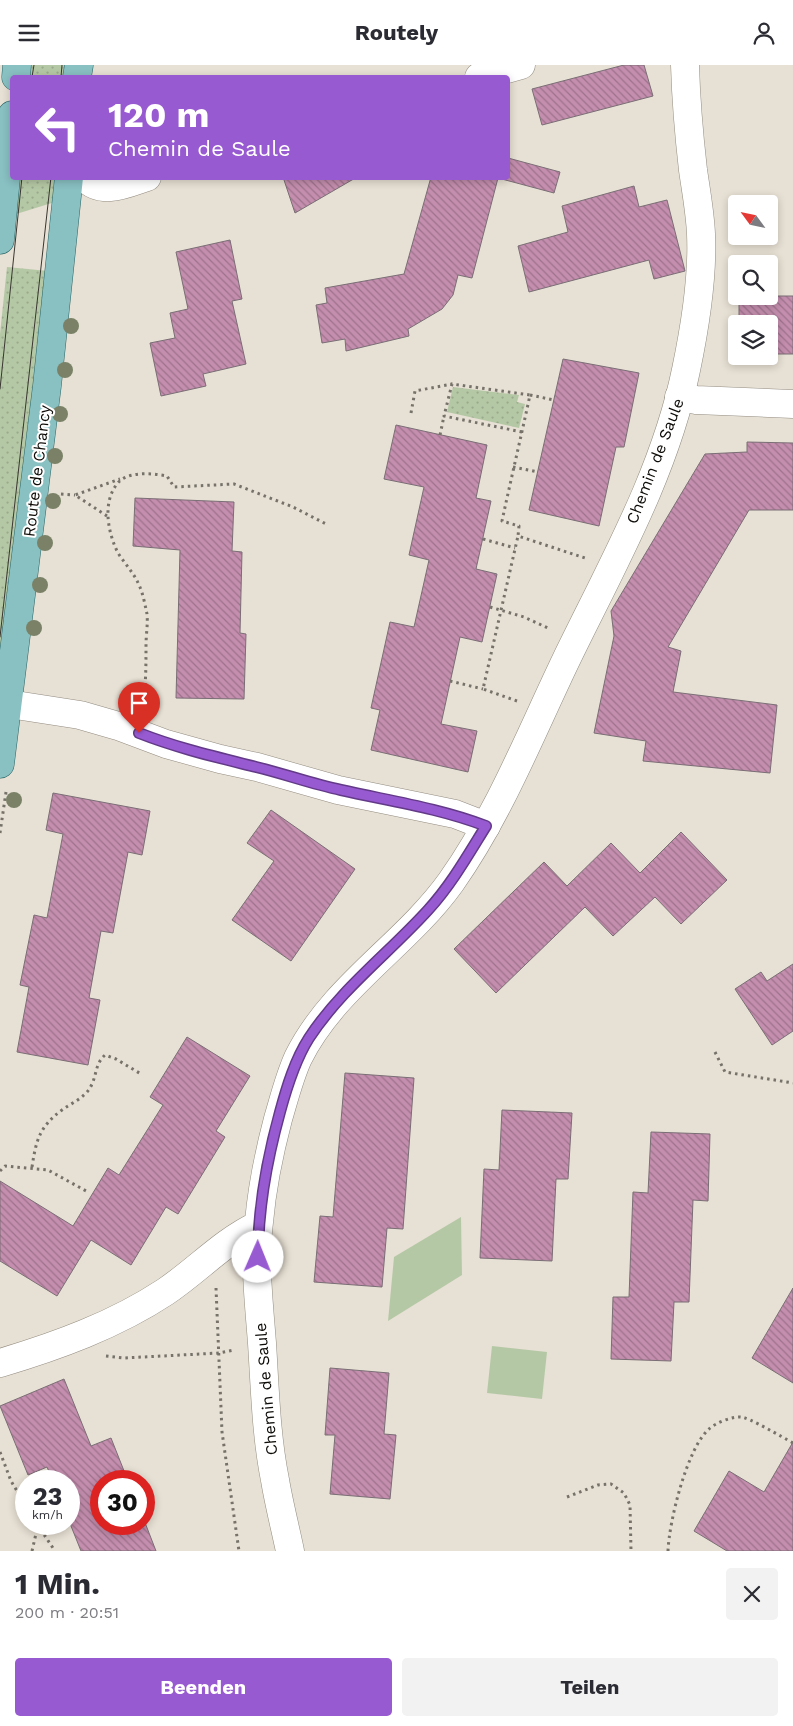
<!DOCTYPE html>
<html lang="de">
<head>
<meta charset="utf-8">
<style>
	:root { --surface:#fff; --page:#f2f2f3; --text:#2b2b33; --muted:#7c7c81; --accent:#985ad1 }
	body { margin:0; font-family:"Work Sans",sans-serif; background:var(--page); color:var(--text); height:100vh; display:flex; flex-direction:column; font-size:19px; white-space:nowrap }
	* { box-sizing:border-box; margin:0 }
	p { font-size:16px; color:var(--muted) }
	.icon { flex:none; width:28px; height:28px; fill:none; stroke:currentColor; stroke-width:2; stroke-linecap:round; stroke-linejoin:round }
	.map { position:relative; height:1486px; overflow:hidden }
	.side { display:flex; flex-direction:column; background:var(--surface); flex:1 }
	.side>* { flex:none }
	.hud { position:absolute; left:10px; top:10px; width:500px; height:105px; border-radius:5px; box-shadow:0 2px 8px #0003; background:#985ad1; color:#fff; overflow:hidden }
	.needle { width:32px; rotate:303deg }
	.controls { position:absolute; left:728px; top:130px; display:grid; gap:10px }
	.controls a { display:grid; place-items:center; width:50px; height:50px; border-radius:5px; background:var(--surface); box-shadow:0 2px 8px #0003; font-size:25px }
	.speed { position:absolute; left:15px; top:1405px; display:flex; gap:10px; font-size:25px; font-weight:700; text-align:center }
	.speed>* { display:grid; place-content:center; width:65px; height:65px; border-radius:50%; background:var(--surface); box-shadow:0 2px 8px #0003; line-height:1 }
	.speed small { font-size:12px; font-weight:400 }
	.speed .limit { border:8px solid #d22; background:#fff; color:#111 }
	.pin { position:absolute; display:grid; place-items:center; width:42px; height:42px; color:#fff; margin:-51px -21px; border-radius:50% 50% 50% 0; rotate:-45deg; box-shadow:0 0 5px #0007 }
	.pin .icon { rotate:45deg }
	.me { position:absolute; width:55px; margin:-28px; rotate:1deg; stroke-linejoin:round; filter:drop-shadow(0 0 4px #0008) }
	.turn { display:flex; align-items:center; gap:18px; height:105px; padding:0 15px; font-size:22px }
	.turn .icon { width:65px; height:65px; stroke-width:2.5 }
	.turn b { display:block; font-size:35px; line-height:42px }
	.round { display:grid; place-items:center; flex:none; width:52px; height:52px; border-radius:5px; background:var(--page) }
	.overview { display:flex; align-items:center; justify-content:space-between; height:85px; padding:0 15px }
	h1 { font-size:30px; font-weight:700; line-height:38px }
	.action { display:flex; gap:10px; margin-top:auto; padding:10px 15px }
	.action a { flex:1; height:58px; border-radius:5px; background:var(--accent); color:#fff; font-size:20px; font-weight:700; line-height:58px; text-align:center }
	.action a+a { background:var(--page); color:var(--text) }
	header { display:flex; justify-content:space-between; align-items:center; height:65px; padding:0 15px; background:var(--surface); font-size:22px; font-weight:700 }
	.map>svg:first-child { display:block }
	.grass { fill:url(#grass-dots) }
	.green { fill:#b5c8a5 }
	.building { fill:url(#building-back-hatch); stroke:#7a6e75 }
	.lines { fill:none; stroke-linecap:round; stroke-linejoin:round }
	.minor-casing { stroke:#938c81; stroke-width:29 }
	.major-casing { stroke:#2b6566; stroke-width:29 }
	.path { stroke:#76726a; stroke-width:3; stroke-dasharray:2.5 4; stroke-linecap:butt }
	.minor { stroke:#fff; stroke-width:28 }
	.major { stroke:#89c0c2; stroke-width:28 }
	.tram { stroke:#393630; stroke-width:1 }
	.tree { fill:#7a8167 }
	.route-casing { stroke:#633a88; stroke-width:12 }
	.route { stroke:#985ad1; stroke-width:9 }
	.labels { text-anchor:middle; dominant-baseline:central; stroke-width:4; stroke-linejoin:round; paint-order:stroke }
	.street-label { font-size:16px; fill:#0d0b07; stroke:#fff }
</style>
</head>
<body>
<header><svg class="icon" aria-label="menu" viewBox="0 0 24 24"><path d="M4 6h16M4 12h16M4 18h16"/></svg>Routely<svg class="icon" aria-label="person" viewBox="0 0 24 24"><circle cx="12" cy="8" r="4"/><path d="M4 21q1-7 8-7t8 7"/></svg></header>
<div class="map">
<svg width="793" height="1486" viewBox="0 0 793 1486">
	<defs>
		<pattern id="grass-dots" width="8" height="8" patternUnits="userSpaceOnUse" patternTransform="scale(1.25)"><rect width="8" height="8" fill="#b5c8a5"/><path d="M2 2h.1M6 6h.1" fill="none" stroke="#9aaa8d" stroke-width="1.8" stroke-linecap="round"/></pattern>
		<pattern id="building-back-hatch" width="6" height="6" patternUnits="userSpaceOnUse" patternTransform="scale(1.25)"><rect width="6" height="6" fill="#c48eae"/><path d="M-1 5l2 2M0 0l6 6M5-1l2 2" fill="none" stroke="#9e728c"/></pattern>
	</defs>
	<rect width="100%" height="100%" fill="#e7e0d4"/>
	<!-- grass -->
	<g class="grass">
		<polygon points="27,0 69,0 67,12 26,12"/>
		<polygon points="16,113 57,113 55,137 13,150"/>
		<polygon points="7,202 48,206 0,619 0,269"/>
		<polygon points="453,322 519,330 517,337 525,339 519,363 447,347"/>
	</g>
	<!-- green -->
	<g class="green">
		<polygon points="461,1152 462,1210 388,1256 394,1192"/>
		<polygon points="492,1281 547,1287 542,1334 487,1328"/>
	</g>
	<!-- building -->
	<g class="building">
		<polygon points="624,0 644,0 653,31 542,60 532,24"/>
		<polygon points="508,93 560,107 554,128 498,113 472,213 458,210 453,230 442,244 408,264 409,271 346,286 345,274 322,278 316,240 327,238 325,223 404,209 431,112 508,112"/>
		<polygon points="283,112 357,112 295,148"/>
		<polygon points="634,121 639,142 667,135 685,206 654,214 649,195 529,227 518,181 568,167 562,141"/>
		<polygon points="230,175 242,234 232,236 246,299 203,309 206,321 161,331 150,278 175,273 170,248 188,244 176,187"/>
		<polygon points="739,231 793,231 793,289 769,289 769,259 739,259"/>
		<polygon points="563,294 639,308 624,382 616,382 599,461 529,445"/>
		<polygon points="396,360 487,380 476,433 491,436 476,504 497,509 482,577 460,572 441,659 477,666 468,707 371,685 380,645 371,643 390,557 414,562 429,495 409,490 424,422 384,414"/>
		<polygon points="747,377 793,378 793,445 749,445 668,582 681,586 673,627 777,640 770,708 643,696 646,676 594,668 614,571 611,546 705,389 747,387"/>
		<polygon points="135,433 234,437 232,486 242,487 240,568 246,569 244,634 176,633 180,485 133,481"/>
		<polygon points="53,728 150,746 142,790 128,787 113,868 101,866 89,933 100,935 88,1000 17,987 29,922 20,920 34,850 47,853 63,769 46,765"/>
		<polygon points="271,745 355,804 291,896 232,855 274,796 247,778"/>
		<polygon points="681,767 727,815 681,859 655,832 613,871 585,842 496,928 454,884 544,797 567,821 611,778 640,808"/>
		<polygon points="793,899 793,966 772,980 735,924 761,907 767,916"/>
		<polygon points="187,972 250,1011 216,1066 225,1072 178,1149 166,1142 131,1200 91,1175 57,1231 0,1196 0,1116 73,1161 108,1103 119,1110 163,1040 150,1032"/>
		<polygon points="345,1008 414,1013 403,1164 387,1163 382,1222 314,1217 320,1151 333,1152"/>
		<polygon points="502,1045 572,1048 568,1114 556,1114 552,1196 480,1193 484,1104 499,1105"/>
		<polygon points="651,1067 710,1069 708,1136 693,1135 689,1237 674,1237 671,1296 611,1294 613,1232 629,1232 633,1127 648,1128"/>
		<polygon points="793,1223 793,1318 752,1293"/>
		<polygon points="330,1303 389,1308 384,1369 396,1370 390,1434 330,1429 335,1370 325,1370"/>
		<polygon points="64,1314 91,1381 111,1373 128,1416 101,1416 101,1459 144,1459 144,1455 156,1486 81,1486 69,1456 69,1416 53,1416 47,1402 28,1410 0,1341"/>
		<polygon points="793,1377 793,1486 727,1486 694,1466 729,1406 764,1427"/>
	</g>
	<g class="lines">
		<defs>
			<g id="minor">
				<polyline points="479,12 521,0"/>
				<path d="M84 112C102 131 126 119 147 112"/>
				<polyline points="679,332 696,335 793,339"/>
				<polyline points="9,639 80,650 118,661 166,679 220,694 257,702 338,725 455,749 486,761"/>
				<path d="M0 1298C57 1281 115 1260 165 1227 198 1205 221 1178 258 1160"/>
				<path d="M290 1486C285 1462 279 1439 275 1415 266 1370 265 1324 262 1278 259 1239 254 1197 259 1157 262 1123 269 1088 278 1054 284 1034 289 1013 298 993 333 922 406 880 451 817 499 749 530 670 566 595 611 502 665 408 686 305 695 262 703 212 701 169 700 147 696 126 693 105 689 70 686 35 685 0"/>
			</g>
			<g id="major">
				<polyline points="16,12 17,0"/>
				<polyline points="77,12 79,0"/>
				<polyline points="0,175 12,50"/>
				<polyline points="0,699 47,321 69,112"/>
			</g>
		</defs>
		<!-- minor casing -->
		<use href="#minor" class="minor-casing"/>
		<!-- major casing -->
		<use href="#major" class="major-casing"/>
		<!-- path -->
		<g class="path">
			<polyline points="530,330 554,335"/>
			<polyline points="411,348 415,326 452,319"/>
			<path d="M522 367 444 351 452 319 530 330C521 372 511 414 502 456L519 461 518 471 585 493"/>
			<polyline points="440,370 444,351"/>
			<polyline points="513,402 538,407"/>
			<polyline points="61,429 75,430"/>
			<polyline points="107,451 75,430 120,414"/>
			<polyline points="483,474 515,483"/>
			<polyline points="490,542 524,552 550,564"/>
			<polyline points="450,616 483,624"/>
			<polyline points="517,636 483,624 518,471"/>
			<path d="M143 640C146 620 146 600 146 580 146 570 148 559 147 549 145 540 143 528 139 520 134 508 125 499 118 488 108 468 102 438 117 419 126 406 152 408 167 411L174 422 234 419 293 442 328 460"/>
			<polyline points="0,768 6,727"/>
			<polyline points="715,987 725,1007 793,1018"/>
			<path d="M32 1102C36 1076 39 1062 62 1045 70 1039 80 1035 87 1027 98 1014 93 1001 105 990L116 994 141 1009"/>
			<polyline points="0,1106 5,1101 48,1105 88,1127"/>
			<polyline points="216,1223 222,1367 239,1486"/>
			<polyline points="106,1291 124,1293 219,1288 234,1285"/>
			<polyline points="0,1387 11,1416 26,1441"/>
			<polyline points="567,1432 598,1420 611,1419 624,1428 630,1440 631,1486"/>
			<polyline points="37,1459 55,1486"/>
			<polyline points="32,1486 38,1460"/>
			<path d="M668 1486C669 1457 687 1383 709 1364 715 1358 733 1351 741 1352 748 1352 784 1373 793 1378"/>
		</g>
		<!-- minor -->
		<use href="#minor" class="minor"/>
		<!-- major -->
		<use href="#major" class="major"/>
		<!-- tram -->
		<g class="tram">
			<polyline points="32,12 34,0"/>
			<polyline points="61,12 62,0"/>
			<polyline points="0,324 22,112"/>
			<polyline points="0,572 51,112"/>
		</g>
	</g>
	<!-- trees -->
	<g class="tree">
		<circle cx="71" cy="261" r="8"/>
		<circle cx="65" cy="305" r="8"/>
		<circle cx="60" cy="349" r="8"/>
		<circle cx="55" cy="391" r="8"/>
		<circle cx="53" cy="436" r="8"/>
		<circle cx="45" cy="478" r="8"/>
		<circle cx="40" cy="520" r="8"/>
		<circle cx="34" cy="563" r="8"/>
		<circle cx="14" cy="735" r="8"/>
	</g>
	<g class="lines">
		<defs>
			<path id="route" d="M139 668C177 683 216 692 256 702 285 709 312 719 341 725 390 736 439 743 486 761 468 790 451 820 428 845 389 888 341 924 309 973 295 995 287 1021 280 1047 267 1094 258 1143 258 1192"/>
		</defs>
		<!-- route casing -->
		<use href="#route" class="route-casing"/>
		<!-- route -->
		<use href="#route" class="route"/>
	</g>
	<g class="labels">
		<!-- street labels -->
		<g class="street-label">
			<text transform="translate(655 396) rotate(-69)">Chemin de Saule</text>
			<text transform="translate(37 406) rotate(-83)">Route de Chancy</text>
			<text transform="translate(266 1324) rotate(-95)">Chemin de Saule</text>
		</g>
	</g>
</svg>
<div class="controls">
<a><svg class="needle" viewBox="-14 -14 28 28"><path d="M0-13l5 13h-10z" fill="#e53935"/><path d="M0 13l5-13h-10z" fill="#7c7c81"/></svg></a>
<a><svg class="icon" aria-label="search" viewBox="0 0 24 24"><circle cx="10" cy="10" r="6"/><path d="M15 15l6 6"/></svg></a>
<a><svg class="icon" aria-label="layers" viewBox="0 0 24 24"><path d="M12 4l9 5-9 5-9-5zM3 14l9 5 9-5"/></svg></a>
</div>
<div class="speed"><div>23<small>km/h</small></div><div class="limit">30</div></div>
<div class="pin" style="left:139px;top:668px;background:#d93025"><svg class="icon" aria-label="arrive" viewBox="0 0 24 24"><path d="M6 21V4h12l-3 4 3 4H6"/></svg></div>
<svg class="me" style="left:258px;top:1192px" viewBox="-20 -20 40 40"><circle r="19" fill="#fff"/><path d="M0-13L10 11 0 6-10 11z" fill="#985ad1"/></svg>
<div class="hud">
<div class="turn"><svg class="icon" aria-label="left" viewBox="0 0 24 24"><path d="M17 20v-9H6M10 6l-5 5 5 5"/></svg><div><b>120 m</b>Chemin de Saule</div></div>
</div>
</div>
<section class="side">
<div class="overview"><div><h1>1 Min.</h1><p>200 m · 20:51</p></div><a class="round"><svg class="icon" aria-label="close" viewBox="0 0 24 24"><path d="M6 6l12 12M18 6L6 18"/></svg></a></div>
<div class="action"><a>Beenden</a><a>Teilen</a></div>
</section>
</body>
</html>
